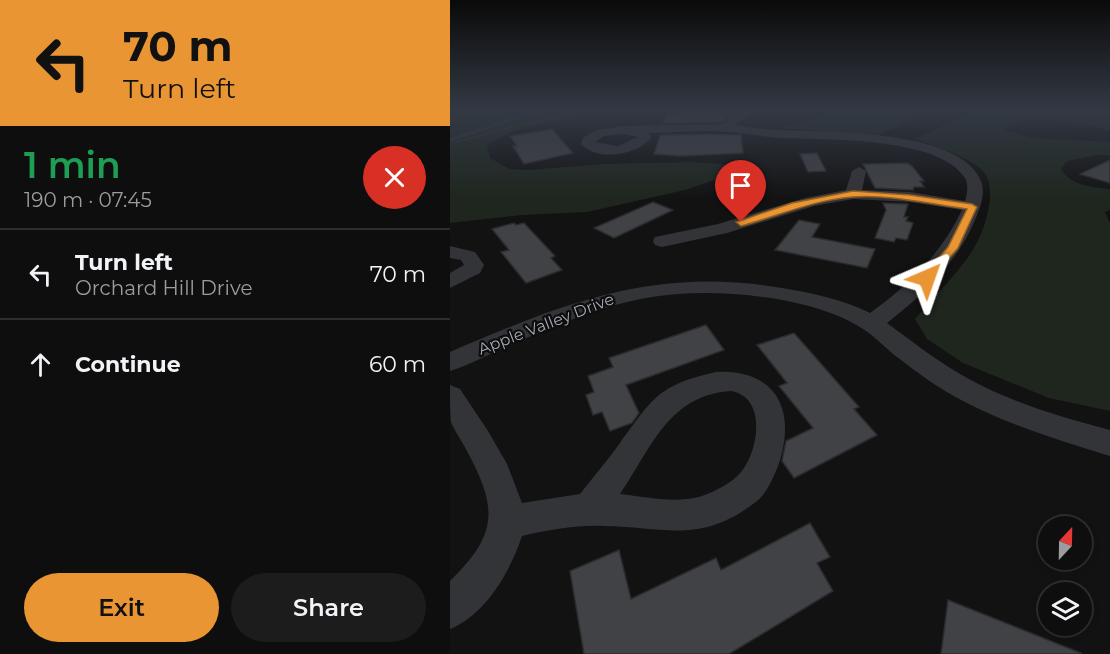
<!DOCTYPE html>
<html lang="en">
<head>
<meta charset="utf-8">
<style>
	:root { --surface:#0e0e0e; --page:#1c1c1c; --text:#f1f3f6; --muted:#9b9c9e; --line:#2e2e2e; --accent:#e99534 }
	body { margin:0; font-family:Montserrat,sans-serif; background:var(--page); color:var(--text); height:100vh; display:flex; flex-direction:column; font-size:22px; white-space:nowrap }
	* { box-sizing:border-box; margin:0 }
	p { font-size:20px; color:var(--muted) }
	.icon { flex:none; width:33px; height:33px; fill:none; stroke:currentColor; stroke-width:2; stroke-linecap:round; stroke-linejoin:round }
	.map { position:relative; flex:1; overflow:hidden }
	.panel { display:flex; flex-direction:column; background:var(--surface); width:450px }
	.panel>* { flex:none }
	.hud { background:#e99534; color:#111; overflow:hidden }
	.needle { width:39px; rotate:22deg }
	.controls { position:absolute; left:588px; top:516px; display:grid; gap:12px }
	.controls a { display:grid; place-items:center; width:54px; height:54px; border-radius:50%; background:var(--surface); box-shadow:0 3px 9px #0003,0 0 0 2px var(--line); font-size:30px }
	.pin { position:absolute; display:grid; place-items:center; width:51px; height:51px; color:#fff; margin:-62px -26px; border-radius:50% 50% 50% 0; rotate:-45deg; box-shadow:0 0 6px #0007 }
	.pin .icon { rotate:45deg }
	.me { position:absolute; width:66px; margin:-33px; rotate:43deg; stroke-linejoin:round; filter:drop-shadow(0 0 4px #0008) }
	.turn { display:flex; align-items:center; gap:21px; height:126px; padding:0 24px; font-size:27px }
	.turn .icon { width:78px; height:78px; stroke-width:2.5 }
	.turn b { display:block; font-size:42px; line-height:51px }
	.round { display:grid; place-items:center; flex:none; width:63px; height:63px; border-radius:32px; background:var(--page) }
	.headline { display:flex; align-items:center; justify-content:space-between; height:102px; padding:0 24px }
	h1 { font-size:36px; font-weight:600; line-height:45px; color:#1e9e55 }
	.action { display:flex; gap:12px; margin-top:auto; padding:12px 24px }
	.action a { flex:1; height:69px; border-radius:36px; background:var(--accent); color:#111; font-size:24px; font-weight:600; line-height:69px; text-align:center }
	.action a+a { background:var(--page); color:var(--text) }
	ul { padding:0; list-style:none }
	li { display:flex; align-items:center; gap:18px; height:90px; padding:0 24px; border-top:2px solid var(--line) }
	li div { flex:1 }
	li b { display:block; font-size:22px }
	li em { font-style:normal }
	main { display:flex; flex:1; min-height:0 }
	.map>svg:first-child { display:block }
	.green { fill:#1e261e }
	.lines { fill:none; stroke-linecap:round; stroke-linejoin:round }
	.stream { stroke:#2c363b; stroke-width:3 }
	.building { fill:#414246; stroke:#2c2c2f; stroke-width:1.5 }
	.path { stroke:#393b3f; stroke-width:2; stroke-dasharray:1.5 2; stroke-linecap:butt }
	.minor { fill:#333438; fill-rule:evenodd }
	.route { fill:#e99534; stroke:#976122; stroke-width:1.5 }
	.labels { text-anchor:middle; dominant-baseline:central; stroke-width:4.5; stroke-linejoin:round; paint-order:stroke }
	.street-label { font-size:16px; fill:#a4aab3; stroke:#0d0d0e }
</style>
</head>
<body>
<main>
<section class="panel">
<div class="hud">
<div class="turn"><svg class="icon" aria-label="left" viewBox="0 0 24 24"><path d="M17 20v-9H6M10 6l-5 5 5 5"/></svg><div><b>70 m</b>Turn left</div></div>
</div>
<div class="headline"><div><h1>1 min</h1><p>190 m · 07:45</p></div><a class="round" style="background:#d93025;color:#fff"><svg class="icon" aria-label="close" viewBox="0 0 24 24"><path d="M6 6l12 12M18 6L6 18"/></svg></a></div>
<ul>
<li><svg class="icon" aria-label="left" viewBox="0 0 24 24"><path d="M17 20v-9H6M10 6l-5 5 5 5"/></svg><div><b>Turn left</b><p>Orchard Hill Drive</p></div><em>70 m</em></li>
<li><svg class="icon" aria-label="ahead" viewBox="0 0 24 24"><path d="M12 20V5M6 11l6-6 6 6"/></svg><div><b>Continue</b></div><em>60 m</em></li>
</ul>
<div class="action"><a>Exit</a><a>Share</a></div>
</section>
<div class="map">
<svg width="660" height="654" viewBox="0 0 660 654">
	<rect width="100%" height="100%" fill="#121213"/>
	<!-- green -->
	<g class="green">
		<path d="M0 109H194C159 114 59 122 37 147L40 158 60 169 78 170 152 164 240 162 273 164 282 168 281 174 235 190 137 212 72 215 0 223Z"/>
		<path d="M381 109H481L429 135 328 128C346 122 366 121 381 109Z"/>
		<path d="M529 109H638L660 119V130C636 125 575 111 555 128L557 131 582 138 660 142V155H647L617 161 611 169C621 186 642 187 660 189V210L655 212 660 223V411L599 398 513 363 477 339 465 319C482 299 511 270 524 248 535 230 549 187 532 170 518 156 483 146 465 139Z"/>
	</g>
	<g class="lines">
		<!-- stream -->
		<polyline class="stream" points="0,140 93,109"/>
	</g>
	<!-- building -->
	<g class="building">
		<polygon points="218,109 224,114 236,109 287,109 287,111 279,114 272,122 213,123"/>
		<polygon points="102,129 123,153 74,164 63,146 67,146 60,136"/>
		<polygon points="257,134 291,135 293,153 232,156 204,154 210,135"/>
		<polygon points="367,153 376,171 358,172 350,154"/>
		<polygon points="660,160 660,183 630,174"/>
		<polygon points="457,163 462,166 474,181 470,181 474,187 464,187 463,190 425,188 413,164"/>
		<polygon points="203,202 223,210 164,238 144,228"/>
		<polygon points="433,203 458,204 454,217 458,217 456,221 463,223 457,240 446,238 444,242 425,238 436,210"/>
		<polygon points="349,220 370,224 362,237 425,249 417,268 325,250"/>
		<polygon points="64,223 66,225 74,223 105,256 101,258 112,270 76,283 51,252 59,250 42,229"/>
		<polygon points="256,325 274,350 176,385 189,413 182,423 160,431 152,412 143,415 136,395 144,392 138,376 163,367 159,358"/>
		<polygon points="344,333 409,407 404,409 427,435 344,478 332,461 336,441 363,428 329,386 337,383 307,345"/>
		<polygon points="360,523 380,557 367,563 383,591 279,654 134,654 120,571 169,550 181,599 266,558 271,570"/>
		<polygon points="498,600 631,653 631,654 491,654"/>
	</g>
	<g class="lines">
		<!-- path -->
		<g class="path">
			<polyline points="0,123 2,123 0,125"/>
			<polyline points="0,144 61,127 142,109"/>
		</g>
		<!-- minor -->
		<g class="minor">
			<path d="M300 109H315L289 121 285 125C300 127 315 129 330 130 376 132 511 129 531 181 536 194 530 208 525 220 507 263 473 295 437 323 463 342 488 362 517 378 562 403 611 417 660 430V456C611 441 561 426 515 402 491 390 469 374 447 357 434 347 423 334 408 326 358 296 266 288 209 296 156 303 107 325 58 346 39 354 20 365 0 371V352C114 303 205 266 332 288 362 293 392 299 420 313 459 285 491 254 512 210L460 202 403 199 364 206 277 233 212 247 205 245 203 241 205 237 268 224 355 198 396 190 402 171 409 167 416 171 412 190 460 192 515 201C517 194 519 185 515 178 488 136 376 140 331 138 313 137 295 133 277 132 251 130 224 133 199 133L201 138C187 155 148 162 131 144L133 138 146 130 173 126 273 124 281 115ZM173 134 188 137 168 146 145 142 154 136Z"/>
			<polygon points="643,109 660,109 660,116"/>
			<polygon points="0,246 25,252 34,265 30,273 0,288 0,273 14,265 11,260 0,258"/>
			<path d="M266 372C328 369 347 412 328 466 323 478 317 493 307 501 251 545 216 527 154 526 126 525 99 530 72 536 60 572 36 614 0 629V581C48 534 48 509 17 451 12 441 5 432 1 422 0 412 0 396 0 385L10 389 38 431 57 464 72 503 130 494C143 477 157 461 170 443 203 398 208 385 266 372ZM281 391C317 397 309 450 291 472 282 483 266 491 252 496 226 504 197 497 170 494 201 449 218 395 281 391Z"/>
		</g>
	</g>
	<!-- sky -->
	<linearGradient id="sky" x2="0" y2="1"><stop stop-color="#0a0a0a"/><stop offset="0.55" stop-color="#333944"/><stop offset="1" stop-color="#333944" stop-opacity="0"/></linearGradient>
	<rect width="660" height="200" fill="url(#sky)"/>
	<!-- route -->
	<path class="route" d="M403 191 460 195 522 204 527 207 508 248 481 280 477 281 471 278 498 247 517 209C481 204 438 194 402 197 364 200 328 216 291 226L286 222 342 203Z"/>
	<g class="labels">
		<!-- street labels -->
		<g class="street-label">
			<text transform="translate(96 324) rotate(-21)">Apple Valley Drive</text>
		</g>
	</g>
</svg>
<div class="controls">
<a><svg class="needle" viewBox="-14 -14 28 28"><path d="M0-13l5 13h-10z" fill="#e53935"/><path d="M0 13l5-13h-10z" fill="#9b9c9e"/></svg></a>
<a><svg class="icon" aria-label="layers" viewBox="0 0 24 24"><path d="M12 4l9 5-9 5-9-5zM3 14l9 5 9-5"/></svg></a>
</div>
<div class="pin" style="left:291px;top:222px;background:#d93025"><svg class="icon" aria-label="arrive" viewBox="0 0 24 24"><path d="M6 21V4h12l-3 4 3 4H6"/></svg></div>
<svg class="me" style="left:477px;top:278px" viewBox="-20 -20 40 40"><path d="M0-17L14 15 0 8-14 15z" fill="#e99534" stroke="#fff" stroke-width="4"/></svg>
</div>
</main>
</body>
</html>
